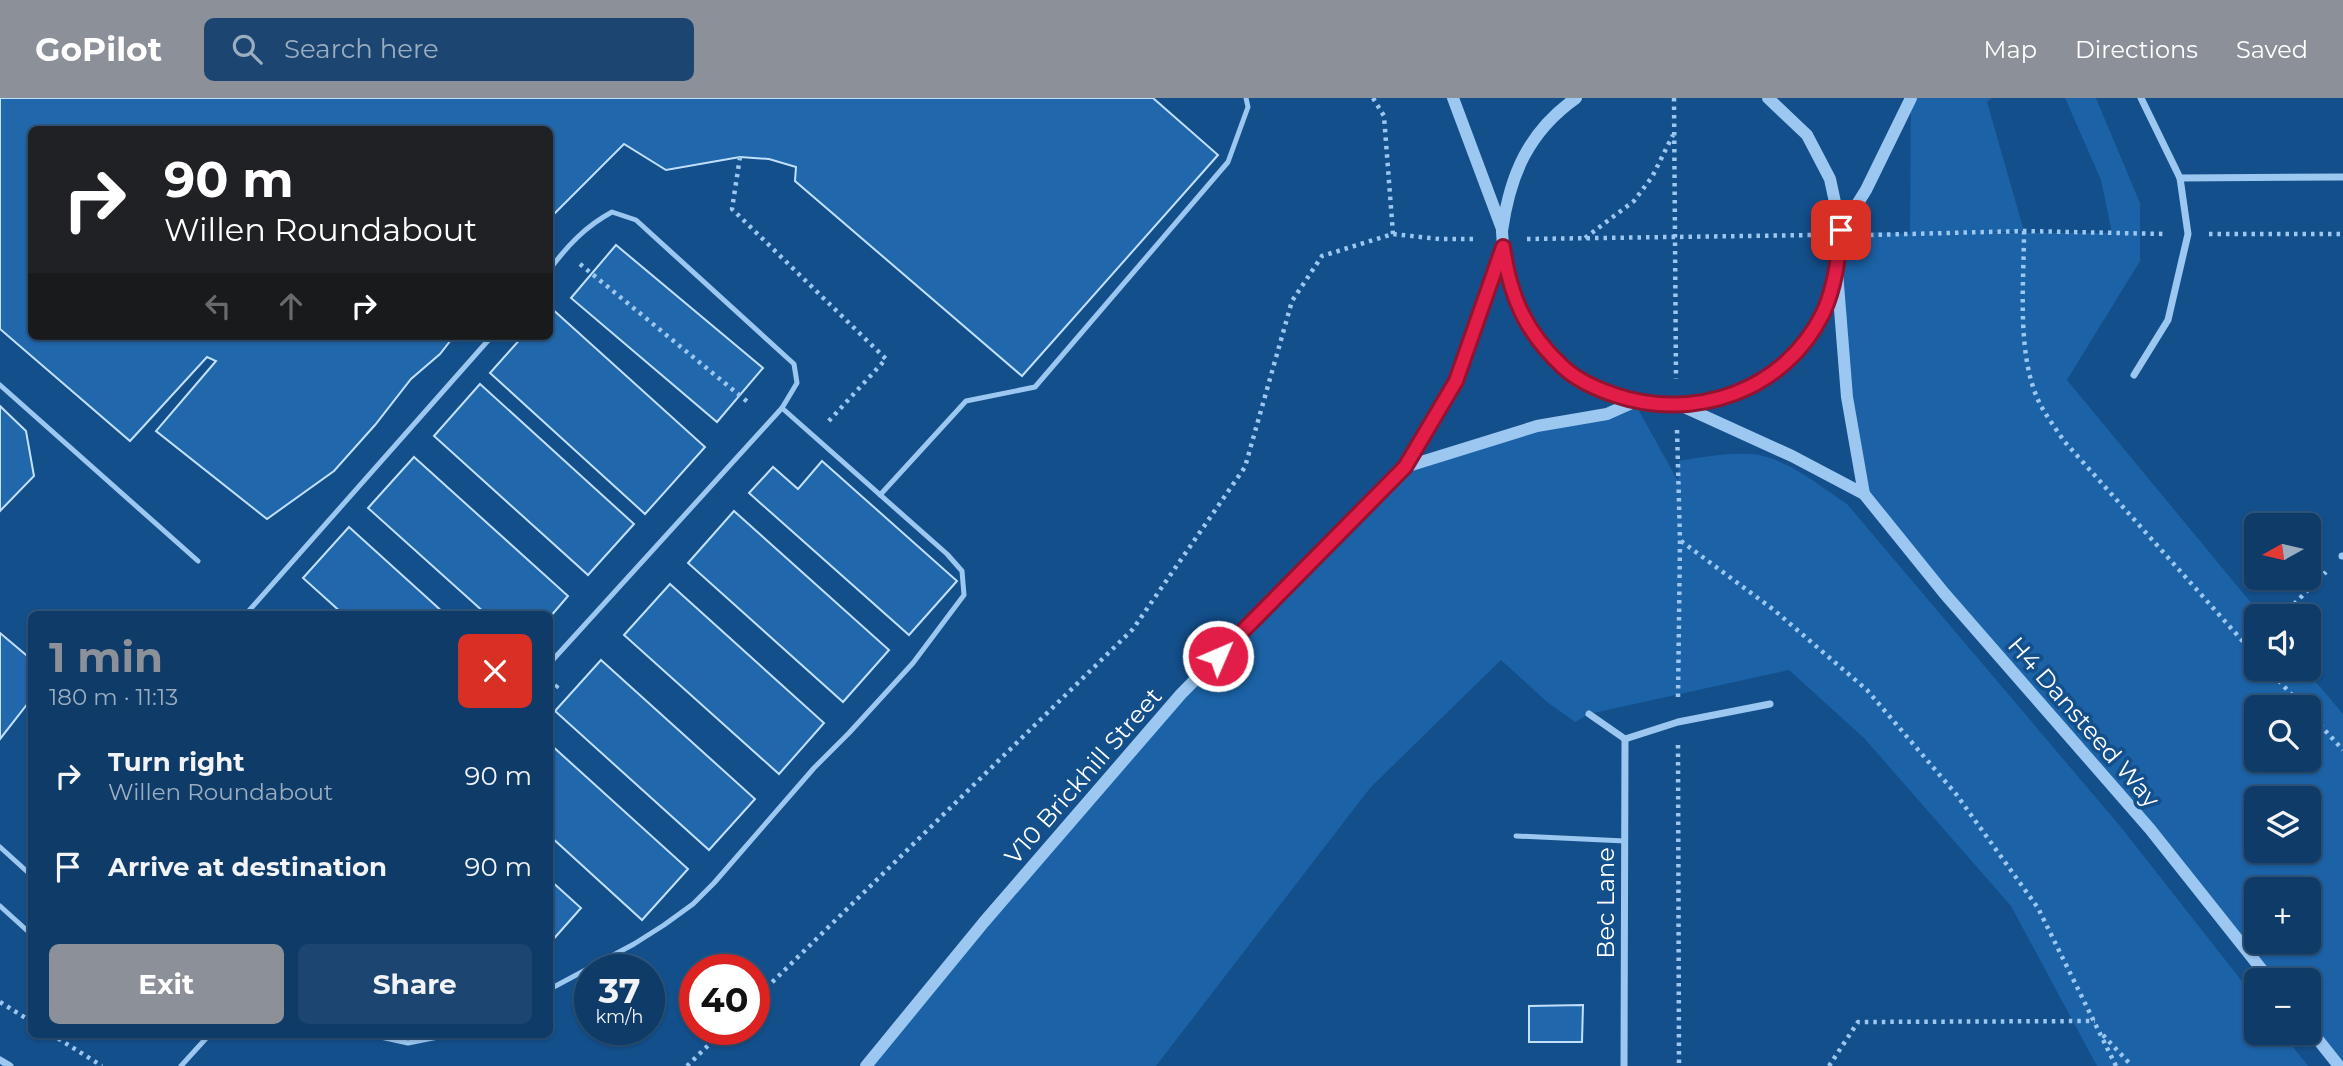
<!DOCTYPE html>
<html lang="en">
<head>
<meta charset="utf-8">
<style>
	:root { --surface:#0e3b68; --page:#1c4671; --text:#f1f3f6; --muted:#9badc0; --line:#2e557c; --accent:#8c9099 }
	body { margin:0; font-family:Montserrat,sans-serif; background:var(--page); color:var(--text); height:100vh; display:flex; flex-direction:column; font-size:26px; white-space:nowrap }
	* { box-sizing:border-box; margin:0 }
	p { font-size:23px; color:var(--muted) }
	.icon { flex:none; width:38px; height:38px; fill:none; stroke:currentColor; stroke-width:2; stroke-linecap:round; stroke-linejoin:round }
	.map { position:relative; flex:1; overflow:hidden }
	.sheet { position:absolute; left:28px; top:513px; width:525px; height:427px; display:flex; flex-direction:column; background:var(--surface); border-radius:10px; box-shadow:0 2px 5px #0004,0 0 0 2px var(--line) }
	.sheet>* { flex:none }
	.hud { position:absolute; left:28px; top:28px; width:525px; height:214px; border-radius:10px; box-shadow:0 2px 5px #0004,0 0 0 2px var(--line); background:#202124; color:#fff; overflow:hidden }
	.needle { width:46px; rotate:262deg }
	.tools { position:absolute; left:2244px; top:415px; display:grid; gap:14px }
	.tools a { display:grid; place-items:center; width:77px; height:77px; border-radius:10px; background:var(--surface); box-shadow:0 2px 5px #0004,0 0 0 2px var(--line); font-size:35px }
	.speed { position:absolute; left:574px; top:856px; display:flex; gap:14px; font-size:35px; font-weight:700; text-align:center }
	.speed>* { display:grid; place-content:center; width:91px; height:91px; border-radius:50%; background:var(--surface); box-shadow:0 2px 5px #0004,0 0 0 2px var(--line); line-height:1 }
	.speed small { font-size:18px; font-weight:400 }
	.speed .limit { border:10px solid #d22; background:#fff; color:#111 }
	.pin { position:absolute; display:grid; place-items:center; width:60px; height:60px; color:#fff; margin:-30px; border-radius:14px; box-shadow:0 4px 10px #0006 }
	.me { position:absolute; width:77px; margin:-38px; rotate:45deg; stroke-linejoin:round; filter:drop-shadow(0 0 5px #0008) }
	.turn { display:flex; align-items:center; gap:24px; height:147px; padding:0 21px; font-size:32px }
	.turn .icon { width:91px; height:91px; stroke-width:2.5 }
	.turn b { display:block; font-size:49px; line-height:60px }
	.lanes { display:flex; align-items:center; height:66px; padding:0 21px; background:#0003; justify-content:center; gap:35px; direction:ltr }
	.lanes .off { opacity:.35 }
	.round { display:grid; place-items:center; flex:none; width:74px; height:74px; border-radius:10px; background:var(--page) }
	.head { display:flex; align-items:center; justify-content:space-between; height:119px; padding:0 21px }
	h1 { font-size:42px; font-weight:700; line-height:52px; color:var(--accent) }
	.cta { display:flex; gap:14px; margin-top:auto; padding:14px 21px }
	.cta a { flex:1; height:80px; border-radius:10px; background:var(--accent); color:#fff; font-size:28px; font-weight:700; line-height:80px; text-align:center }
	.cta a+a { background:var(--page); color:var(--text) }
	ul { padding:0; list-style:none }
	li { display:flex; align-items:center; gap:21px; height:91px; padding:0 21px }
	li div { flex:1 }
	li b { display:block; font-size:26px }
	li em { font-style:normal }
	header { display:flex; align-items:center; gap:42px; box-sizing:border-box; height:98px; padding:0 35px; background:var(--accent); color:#fff }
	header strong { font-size:33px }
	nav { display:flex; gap:38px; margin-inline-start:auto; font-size:24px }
	.search { width:490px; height:63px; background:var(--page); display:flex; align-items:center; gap:18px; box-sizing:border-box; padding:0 24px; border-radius:10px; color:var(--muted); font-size:26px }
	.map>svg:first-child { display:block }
	.green { fill:#1b62a6; fill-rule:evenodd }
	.building { fill:#2167ab; stroke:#c2e0fc; stroke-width:2 }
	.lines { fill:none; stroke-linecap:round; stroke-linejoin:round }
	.path { stroke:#9cc7f0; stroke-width:4.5; stroke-dasharray:3.5 5; stroke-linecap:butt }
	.service { stroke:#9cc7f0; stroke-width:5 }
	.minor { stroke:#9cc7f0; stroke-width:7 }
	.tertiary { stroke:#9cc7f0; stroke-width:12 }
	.tertiary-bridge { stroke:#9cc7f0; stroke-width:12 }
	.route-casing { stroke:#92132f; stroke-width:18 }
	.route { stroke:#e11d48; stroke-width:12 }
	.labels { text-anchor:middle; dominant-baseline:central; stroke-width:7; stroke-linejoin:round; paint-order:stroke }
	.street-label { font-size:24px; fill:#fff; stroke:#134f8b }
</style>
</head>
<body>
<header>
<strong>GoPilot</strong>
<div class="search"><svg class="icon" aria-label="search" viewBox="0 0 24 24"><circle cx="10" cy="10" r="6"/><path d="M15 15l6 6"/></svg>Search here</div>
<nav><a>Map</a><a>Directions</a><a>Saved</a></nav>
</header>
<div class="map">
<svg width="2343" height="968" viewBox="0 0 2343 968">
	<rect width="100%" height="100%" fill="#134f8b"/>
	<!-- green -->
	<g class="green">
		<path d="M1911 0H1992L1987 4 2024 133 1988 135H2112L2101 82 2065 0H2096L2140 105V163L2067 282 2262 518H2256V570L2305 571 2343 616V968L2308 929V882H2270L1864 396 1847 299 1841 132 1910 136ZM2256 609H2308V662H2256ZM2256 700H2308V752H2256ZM2256 791H2308V844H2256Z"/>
		<path d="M1634 304 1678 383 1679 363C1703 359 1727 355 1750 356 1785 358 1820 388 1847 406L2120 728 2256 901V934L2282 935 2308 968H2097L2011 808 1864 640 1789 572 1589 616 1575 624 1547 604 1501 562 1370 690 1156 968H866L1181 596 1405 369Z"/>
	</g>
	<!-- building -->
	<g class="building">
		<polygon points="0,0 1153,0 1218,57 1022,278 795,83 796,69 769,61 740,59 666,72 624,46 550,120 550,32 32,32 32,238 454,238 440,256 411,281 375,327 334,373 267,421 156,333 216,263 207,259 130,343 0,231"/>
		<polygon points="616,147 763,270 717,324 571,200"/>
		<polygon points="550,209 705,349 645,416 490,275 523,238 550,238"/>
		<polygon points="480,286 634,426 588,477 434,338"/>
		<polygon points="0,308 26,333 34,378 0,413"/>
		<polygon points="414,359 568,498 550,519 550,516 486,516 368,410"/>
		<polygon points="822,363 957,483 909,537 749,395 773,369 798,391"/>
		<polygon points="734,413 889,552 843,604 688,465"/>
		<polygon points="349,429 445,516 343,516 303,480"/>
		<polygon points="670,486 824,625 779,676 624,537"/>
		<polygon points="0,535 32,562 32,600 0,641"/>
		<polygon points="601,562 755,701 709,752 555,613"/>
		<polygon points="550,646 688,771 642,822 550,738"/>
		<polygon points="550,782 581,810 550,845"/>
		<polygon points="1583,907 1582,944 1529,944 1529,908"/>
	</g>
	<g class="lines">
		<!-- path -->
		<g class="path">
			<polyline points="1373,0 1384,18 1393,136"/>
			<polyline points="1674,0 1676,281"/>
			<polyline points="740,59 732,111 886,261 828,324"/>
			<path d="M2024 133C2024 186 2016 258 2040 306 2047 319 2056 331 2064 343L2256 558"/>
			<polyline points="2209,136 2343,136"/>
			<polyline points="1870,137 2024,133 2166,136"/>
			<polyline points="1585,140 1634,103 1652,79 1673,37"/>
			<polyline points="1527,141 1816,137"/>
			<polyline points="580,166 749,305"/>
			<polyline points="1677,332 1680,442 1678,600"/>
			<polyline points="1681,443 1774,512 1867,592 1956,696 2038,810 2116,968"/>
			<polyline points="2282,518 2326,474"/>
			<polyline points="2267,570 2303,609"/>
			<polyline points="550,596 558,587"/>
			<polyline points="2308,614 2343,652"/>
			<polyline points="1678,647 1679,968"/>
			<polyline points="754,902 1133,531 1245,369 1292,203 1322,158 1393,136 1439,141 1476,141"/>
			<polyline points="0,904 32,924"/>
			<polyline points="51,936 102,968"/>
			<polyline points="2103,937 2132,968"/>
			<polyline points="687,968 725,931"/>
			<polyline points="1829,968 1858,924 2095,923"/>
		</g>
		<!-- service -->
		<g class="service">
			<path d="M550 171C568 147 586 128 612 114L636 122 794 266 797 285 782 310 550 565"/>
			<polyline points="0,287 198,463"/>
			<polyline points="880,397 966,303 1035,289 1228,64 1248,9 1246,0"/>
			<polyline points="246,516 492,238"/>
			<polyline points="1516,738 1625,743"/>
			<polyline points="0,749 32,778"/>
			<polyline points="0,808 32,837"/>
			<polyline points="550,891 634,846 664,827 693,806 714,785 814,670 849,635 913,565 964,497 962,473 947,456 782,310"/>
			<polyline points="367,936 408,945 453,936"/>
			<polyline points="181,968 210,936"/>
		</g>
		<!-- minor -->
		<g class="minor">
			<polyline points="2180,80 2343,79"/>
			<polyline points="2134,277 2168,222 2188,136 2180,80 2141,0"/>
			<polyline points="2342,458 2343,458"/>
			<polyline points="1589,616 1625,641 1678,624 1770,606"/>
			<polyline points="0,962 10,968"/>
			<polyline points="1624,968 1625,641"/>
		</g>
		<!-- tertiary -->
		<g class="tertiary">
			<polyline points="1453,0 1502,131"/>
			<polyline points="1768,0 1807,37 1830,81 1841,132"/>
			<polyline points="1841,132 1866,92 1911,0"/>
			<path d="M1502 133C1510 77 1528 34 1576 0"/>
			<path d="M1503 150C1513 211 1540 265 1599 292 1610 297 1623 300 1634 304"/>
			<polyline points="1837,174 1847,299 1864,396"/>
			<polyline points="1682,308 1792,358 1864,396 1944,495 2150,731 2270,882"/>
			<polyline points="1682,308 1725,300 1765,281 1798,252 1822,215 1834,181"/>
			<polyline points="1405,369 1537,328 1607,316 1634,304"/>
			<polyline points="2308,929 2339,968"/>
			<polyline points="866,968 984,824 1181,596 1405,369 1456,283 1503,149"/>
		</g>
		<!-- tertiary-bridge -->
		<g class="tertiary-bridge">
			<polyline points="1502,133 1503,149"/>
			<polyline points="1837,174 1841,132"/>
			<polyline points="1634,304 1682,308"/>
		</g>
	</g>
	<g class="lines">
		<defs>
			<path id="route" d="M1218 558 1405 369 1456 283 1503 149C1510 199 1526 235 1563 269 1577 282 1597 291 1615 297 1694 324 1785 293 1823 215 1835 189 1838 161 1841 132"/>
		</defs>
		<!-- route casing -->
		<use href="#route" class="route-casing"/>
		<!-- route -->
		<use href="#route" class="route"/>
	</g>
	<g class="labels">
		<!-- street labels -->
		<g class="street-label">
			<text transform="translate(2084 624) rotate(49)">H4 Dansteed Way</text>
			<text transform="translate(1083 678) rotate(-49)">V10 Brickhill Street</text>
			<text transform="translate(1605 805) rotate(-90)">Bec Lane</text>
		</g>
	</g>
</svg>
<div class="tools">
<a><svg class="needle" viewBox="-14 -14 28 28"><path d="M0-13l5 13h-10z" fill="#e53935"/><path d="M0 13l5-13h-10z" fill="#9badc0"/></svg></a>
<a><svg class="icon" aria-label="sound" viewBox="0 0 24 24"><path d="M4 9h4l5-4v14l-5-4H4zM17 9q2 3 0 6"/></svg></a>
<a><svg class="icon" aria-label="search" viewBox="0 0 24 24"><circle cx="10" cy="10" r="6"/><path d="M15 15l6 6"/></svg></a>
<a><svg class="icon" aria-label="layers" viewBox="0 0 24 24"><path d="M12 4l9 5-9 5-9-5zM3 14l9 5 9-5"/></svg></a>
<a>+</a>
<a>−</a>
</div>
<div class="speed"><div>37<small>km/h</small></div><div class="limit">40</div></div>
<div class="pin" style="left:1841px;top:132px;background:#d93025"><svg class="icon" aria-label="arrive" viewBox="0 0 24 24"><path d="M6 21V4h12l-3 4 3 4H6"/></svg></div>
<svg class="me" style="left:1218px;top:558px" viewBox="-20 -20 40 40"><circle r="17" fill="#e11d48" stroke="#fff" stroke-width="3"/><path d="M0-11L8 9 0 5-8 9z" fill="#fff"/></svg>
<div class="hud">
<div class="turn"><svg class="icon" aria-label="right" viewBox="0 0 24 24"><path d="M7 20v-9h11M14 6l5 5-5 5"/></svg><div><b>90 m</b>Willen Roundabout</div></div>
<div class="lanes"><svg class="icon off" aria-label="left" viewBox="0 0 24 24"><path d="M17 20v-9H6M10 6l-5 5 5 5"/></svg><svg class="icon off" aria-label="ahead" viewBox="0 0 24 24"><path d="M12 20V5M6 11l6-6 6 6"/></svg><svg class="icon" aria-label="right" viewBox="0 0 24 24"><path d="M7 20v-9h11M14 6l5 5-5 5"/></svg></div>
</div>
<section class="sheet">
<div class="head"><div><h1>1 min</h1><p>180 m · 11:13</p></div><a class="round" style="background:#d93025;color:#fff"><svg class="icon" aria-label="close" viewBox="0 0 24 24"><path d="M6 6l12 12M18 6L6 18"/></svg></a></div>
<ul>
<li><svg class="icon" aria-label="right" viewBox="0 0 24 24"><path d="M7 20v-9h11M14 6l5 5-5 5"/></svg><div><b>Turn right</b><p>Willen Roundabout</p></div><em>90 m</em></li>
<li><svg class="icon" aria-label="arrive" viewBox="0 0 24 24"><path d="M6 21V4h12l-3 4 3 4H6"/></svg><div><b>Arrive at destination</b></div><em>90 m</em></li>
</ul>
<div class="cta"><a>Exit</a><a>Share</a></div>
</section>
</div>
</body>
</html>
